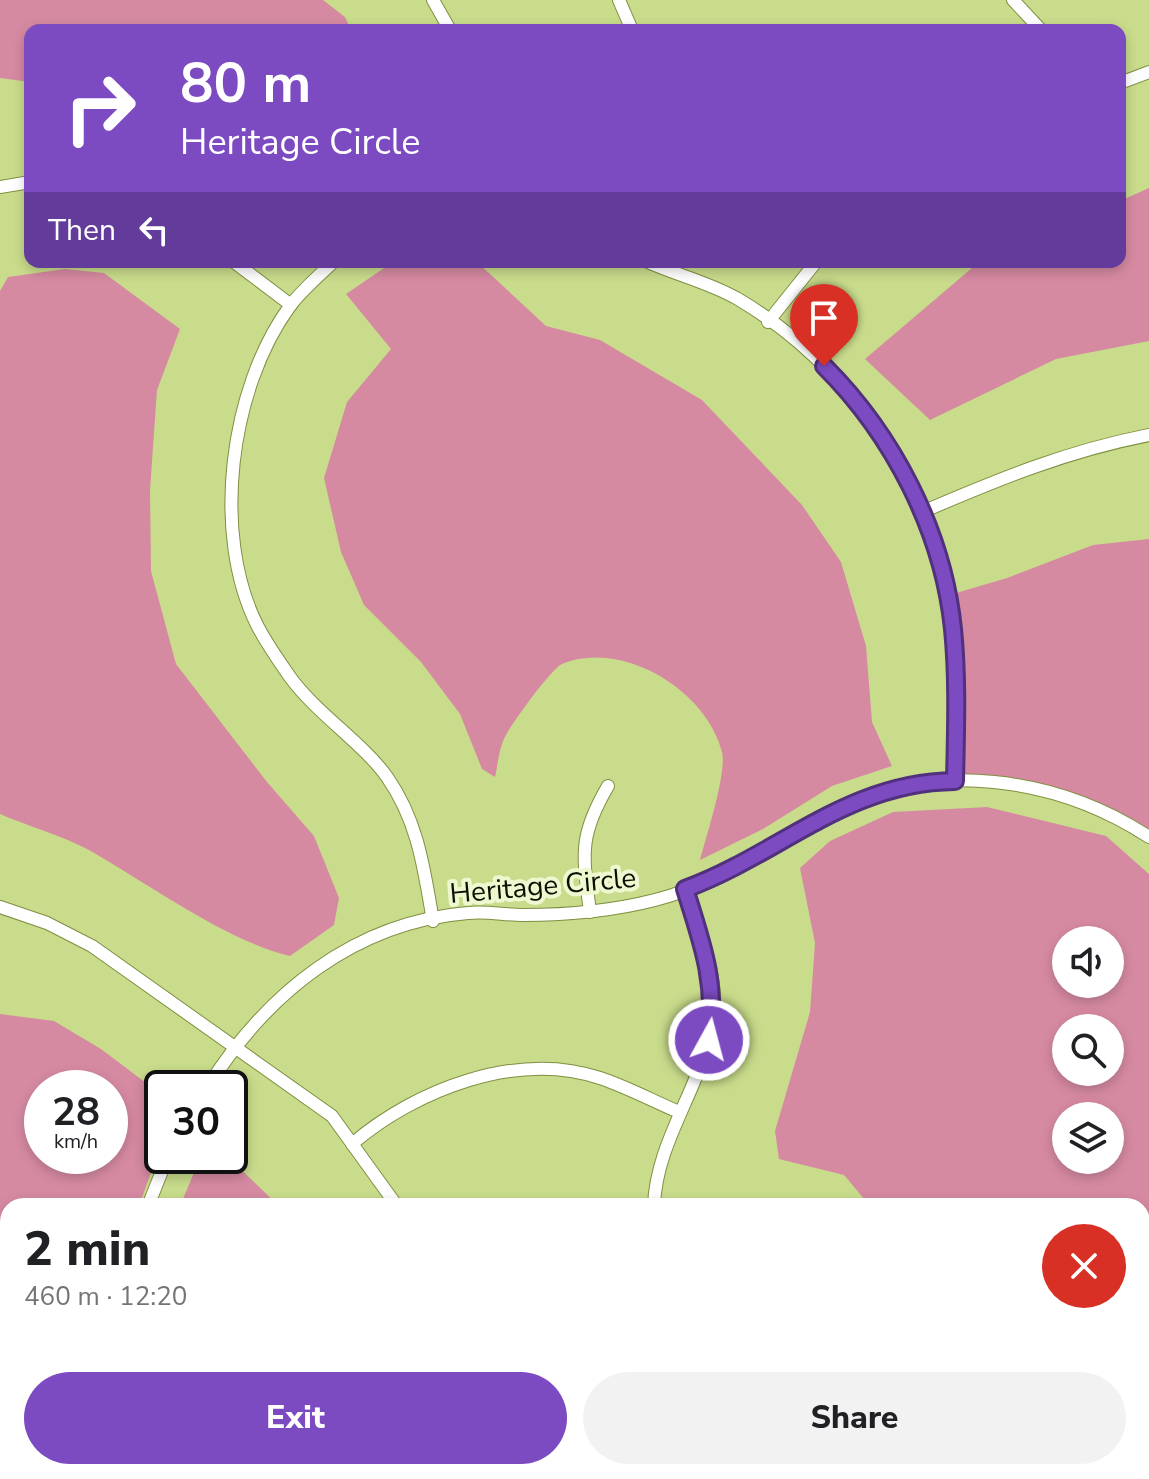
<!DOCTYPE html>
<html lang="en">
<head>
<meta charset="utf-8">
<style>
	:root { --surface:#fff; --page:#f2f2f2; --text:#202124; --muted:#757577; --accent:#7c4ac1 }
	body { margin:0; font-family:"Nunito Sans",sans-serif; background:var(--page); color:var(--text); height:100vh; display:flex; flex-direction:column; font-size:30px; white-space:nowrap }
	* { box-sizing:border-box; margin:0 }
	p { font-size:26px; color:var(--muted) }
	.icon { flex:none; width:44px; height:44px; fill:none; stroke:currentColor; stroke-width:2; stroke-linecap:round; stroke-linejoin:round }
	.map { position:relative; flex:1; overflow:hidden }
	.sheet { position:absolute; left:0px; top:1198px; width:1150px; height:282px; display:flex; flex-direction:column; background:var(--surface); border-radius:24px 24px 0 0; box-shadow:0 4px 12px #0003 }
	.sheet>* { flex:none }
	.hud { position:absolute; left:24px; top:24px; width:1102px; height:244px; border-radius:16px; box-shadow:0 4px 12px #0003; background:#7c4ac1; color:#fff; overflow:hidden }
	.tools { position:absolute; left:1052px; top:926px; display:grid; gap:16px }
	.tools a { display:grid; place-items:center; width:72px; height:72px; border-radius:50%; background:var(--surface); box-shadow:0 4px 12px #0003; font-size:40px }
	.speed { position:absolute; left:24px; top:1070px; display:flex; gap:16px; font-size:40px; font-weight:700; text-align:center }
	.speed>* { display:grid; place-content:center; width:104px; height:104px; border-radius:50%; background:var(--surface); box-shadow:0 4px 12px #0003; line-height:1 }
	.speed small { font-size:20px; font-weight:400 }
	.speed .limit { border:4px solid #111; border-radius:12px; background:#fff; color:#111 }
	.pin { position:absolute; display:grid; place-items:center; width:68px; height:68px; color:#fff; margin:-82px -34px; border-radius:50% 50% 50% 0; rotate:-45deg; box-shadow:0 0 8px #0007 }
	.pin .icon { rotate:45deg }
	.me { position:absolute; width:88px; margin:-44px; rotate:7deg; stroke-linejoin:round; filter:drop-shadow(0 0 6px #0008) }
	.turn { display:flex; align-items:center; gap:28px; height:168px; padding:0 24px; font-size:36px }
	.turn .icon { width:104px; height:104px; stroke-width:2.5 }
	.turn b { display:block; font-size:56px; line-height:68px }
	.then { display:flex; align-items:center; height:76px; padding:0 24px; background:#0003; gap:16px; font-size:30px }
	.round { display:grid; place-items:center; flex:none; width:84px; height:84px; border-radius:42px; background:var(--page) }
	.summary { display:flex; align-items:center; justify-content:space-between; height:136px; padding:0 24px }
	h1 { font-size:48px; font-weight:800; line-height:60px }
	.action { display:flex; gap:16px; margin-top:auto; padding:16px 24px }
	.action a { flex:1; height:92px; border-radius:48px; background:var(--accent); color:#fff; font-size:32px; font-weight:800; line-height:92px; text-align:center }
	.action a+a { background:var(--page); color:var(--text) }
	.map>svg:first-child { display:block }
	.green { fill:#d68aa2; fill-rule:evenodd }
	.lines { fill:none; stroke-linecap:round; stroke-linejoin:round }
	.street-casing { stroke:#7f8f41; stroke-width:14 }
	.street { stroke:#fff; stroke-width:12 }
	.route-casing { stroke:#51307d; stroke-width:20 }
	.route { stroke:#7c4ac1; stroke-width:14 }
	.labels { text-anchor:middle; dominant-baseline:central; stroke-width:8; stroke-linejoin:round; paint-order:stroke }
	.street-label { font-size:28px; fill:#0c1000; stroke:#edf8d0 }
</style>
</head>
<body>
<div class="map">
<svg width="1149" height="1479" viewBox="0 0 1149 1479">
	<rect width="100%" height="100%" fill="#c9dc8b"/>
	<!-- green -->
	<g class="green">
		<polygon points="0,0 323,0 345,17 351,30 30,30 30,82 0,78"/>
		<polygon points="1149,188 1149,341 1056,359 930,420 865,359 979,262 1120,262 1120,201"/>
		<path d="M393 262H477L546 326 600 340 702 400 802 505 841 562 866 646 872 722 892 766 832 786 763 829 700 860C706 837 727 773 722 752 707 691 623 639 562 664 552 668 512 723 506 735 499 747 498 764 495 777L482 769 460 714 421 662 364 605 341 552 324 478 347 402 391 349 346 294Z"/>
		<path d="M65 269 104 273 180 329 157 390 150 490 151 571 176 664 267 782 314 836 339 898 334 925 290 956C226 941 146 882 87 849 60 835 28 826 0 814V291L8 277Z"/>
		<polygon points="1149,539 1149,837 1078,799 955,781 946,596 1007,578 1093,545"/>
		<path d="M987 807 1106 836 1149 874V1479H221L216 1472H1142V1206H870L844 1175 779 1159 775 1131 810 1012 815 943 800 868 830 841 893 812ZM1066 940H1110V984H1066ZM1066 1028H1110V1072H1066ZM1066 1116H1110V1160H1066Z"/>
		<path d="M0 1014 54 1021 101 1049 162 1095V1142L139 1206H8V1451L0 1460ZM42 1088H110V1156H42Z"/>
		<polygon points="201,1156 227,1156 279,1206 180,1206"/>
	</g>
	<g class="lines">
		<defs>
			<g id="street">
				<polyline points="433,0 450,30"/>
				<polyline points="619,0 632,30"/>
				<polyline points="1013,0 1041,30"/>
				<polyline points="1120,83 1149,72"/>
				<polyline points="0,187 30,182"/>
				<polyline points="234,262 291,305"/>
				<path d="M333 262C319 276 302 290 290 306 230 388 211 533 257 625 266 643 279 661 290 677 316 713 363 743 387 777 418 821 424 869 433 921"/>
				<path d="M648 262C677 275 711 283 738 299 853 367 939 495 953 629 958 680 956 731 955 781"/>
				<polyline points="768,322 816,262"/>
				<path d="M922 512C999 479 1067 451 1149 435"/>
				<polyline points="0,907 47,923 92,946 332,1116 397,1206"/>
				<path d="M590 912C583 855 578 837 608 786"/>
				<path d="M207 1088C266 994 354 922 468 913 486 911 505 915 523 915 567 915 612 911 655 900 720 884 774 841 833 811 933 759 1057 777 1149 837"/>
				<path d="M352 1144C415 1090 517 1050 600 1078 627 1087 653 1101 679 1112"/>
				<polyline points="148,1206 168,1156"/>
				<path d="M654 1206C656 1136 710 1077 714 1008 716 968 697 926 685 889"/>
				<polyline points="186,1472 191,1479"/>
				<polyline points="73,1479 81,1472"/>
			</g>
		</defs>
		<!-- street casing -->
		<use href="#street" class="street-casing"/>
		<!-- street -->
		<use href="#street" class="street"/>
	</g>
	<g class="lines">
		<defs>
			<path id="route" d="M709 1040C717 983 702 943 685 889 780 854 847 782 955 781 956 731 958 679 953 629 943 531 893 435 824 366"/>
		</defs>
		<!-- route casing -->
		<use href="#route" class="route-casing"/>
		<!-- route -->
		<use href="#route" class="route"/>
	</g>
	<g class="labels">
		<!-- street labels -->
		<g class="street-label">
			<text transform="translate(543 886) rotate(-5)">Heritage Circle</text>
		</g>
	</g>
</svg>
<div class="tools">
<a><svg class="icon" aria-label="sound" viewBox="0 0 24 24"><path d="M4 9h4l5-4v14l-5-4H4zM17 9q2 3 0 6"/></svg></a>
<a><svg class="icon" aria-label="search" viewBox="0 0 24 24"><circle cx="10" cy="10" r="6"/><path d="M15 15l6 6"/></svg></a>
<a><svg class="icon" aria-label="layers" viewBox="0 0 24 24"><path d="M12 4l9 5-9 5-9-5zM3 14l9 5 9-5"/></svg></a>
</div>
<div class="speed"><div>28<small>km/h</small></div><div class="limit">30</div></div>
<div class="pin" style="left:824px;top:366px;background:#d93025"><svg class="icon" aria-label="arrive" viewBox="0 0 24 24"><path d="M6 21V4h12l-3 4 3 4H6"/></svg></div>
<svg class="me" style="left:709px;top:1040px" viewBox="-20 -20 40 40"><circle r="17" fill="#7c4ac1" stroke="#fff" stroke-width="3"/><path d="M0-11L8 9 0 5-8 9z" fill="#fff"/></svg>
<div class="hud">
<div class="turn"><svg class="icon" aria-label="right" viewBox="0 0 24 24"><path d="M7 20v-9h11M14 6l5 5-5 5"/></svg><div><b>80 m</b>Heritage Circle</div></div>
<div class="then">Then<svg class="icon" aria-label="left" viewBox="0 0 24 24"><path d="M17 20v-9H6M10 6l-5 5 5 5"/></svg></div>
</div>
<section class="sheet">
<div class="summary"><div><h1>2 min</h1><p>460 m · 12:20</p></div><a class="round" style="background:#d93025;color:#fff"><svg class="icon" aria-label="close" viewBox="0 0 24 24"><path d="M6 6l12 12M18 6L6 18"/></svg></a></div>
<div class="action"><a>Exit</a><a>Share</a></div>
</section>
</div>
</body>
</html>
